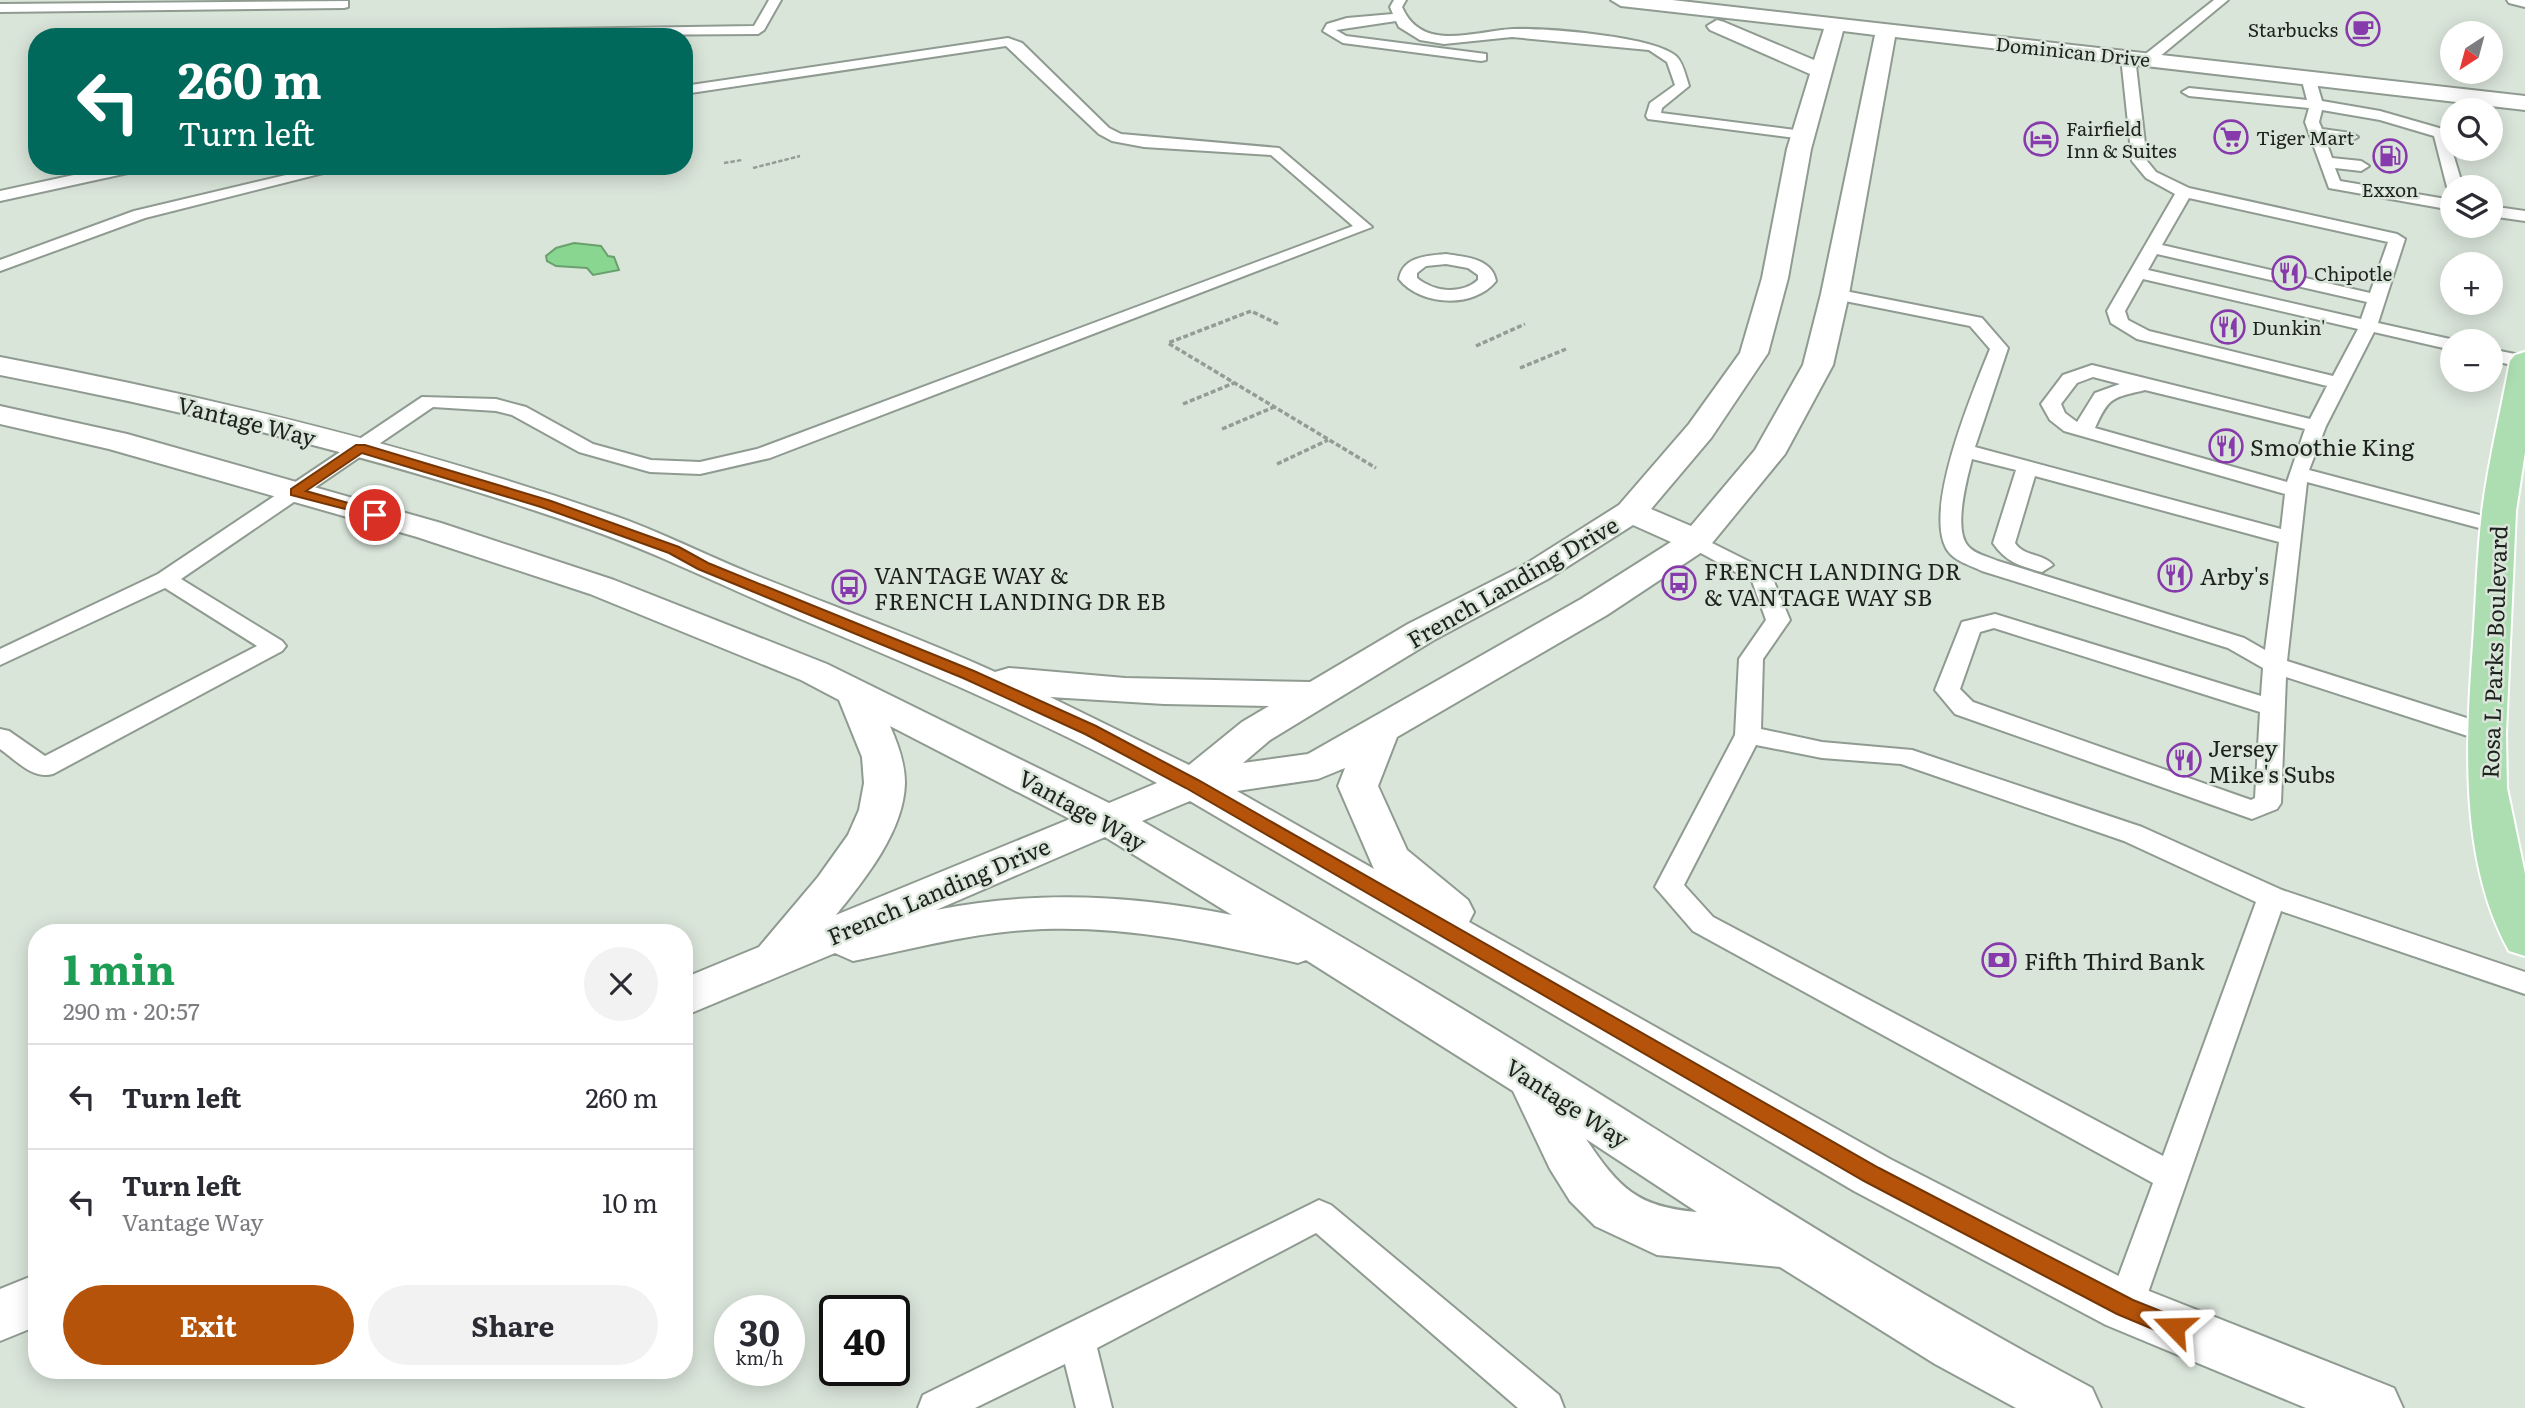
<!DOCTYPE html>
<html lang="en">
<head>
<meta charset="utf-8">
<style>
	:root { --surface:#fff; --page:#f2f2f3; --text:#2b2b33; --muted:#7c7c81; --line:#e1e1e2; --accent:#b45309 }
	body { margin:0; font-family:Literata,serif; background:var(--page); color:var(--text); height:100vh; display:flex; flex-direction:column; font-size:26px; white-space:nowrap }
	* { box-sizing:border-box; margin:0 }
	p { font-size:23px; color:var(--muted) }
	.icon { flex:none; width:38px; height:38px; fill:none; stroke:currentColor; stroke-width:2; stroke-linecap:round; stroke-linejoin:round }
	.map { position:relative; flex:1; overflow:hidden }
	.sheet { position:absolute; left:28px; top:924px; width:665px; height:455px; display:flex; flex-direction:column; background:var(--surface); border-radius:28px; box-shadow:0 4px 18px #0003 }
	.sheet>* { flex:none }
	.top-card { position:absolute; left:28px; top:28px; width:665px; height:147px; border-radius:28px; box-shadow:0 4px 18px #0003; background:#00695c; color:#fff; overflow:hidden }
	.needle { width:46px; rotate:216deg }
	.buttons { position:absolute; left:2440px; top:21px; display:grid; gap:14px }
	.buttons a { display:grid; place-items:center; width:63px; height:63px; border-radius:50%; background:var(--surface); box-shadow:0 4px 18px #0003; font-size:35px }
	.speed { position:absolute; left:714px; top:1295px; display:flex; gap:14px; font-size:35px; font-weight:700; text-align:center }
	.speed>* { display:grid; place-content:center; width:91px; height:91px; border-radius:50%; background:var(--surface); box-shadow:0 4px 18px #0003; line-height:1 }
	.speed small { font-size:18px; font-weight:400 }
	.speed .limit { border:4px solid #111; border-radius:10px; background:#fff; color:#111 }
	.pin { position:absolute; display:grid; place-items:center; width:60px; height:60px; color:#fff; margin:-30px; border:4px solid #fff; border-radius:50%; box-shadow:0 2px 7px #0007 }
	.me { position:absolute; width:77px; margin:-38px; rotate:292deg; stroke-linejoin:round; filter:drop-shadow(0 0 5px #0008) }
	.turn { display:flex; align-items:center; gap:24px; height:147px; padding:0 35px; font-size:32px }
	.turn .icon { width:91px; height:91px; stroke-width:2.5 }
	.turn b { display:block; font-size:49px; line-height:60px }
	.round { display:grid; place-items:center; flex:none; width:74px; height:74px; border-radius:37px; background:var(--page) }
	.headline { display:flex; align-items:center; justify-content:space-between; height:119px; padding:0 35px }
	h1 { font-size:42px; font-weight:700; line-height:52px; color:#1e9e55 }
	.primary-button { display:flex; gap:14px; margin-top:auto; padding:14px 35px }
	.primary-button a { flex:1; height:80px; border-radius:42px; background:var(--accent); color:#fff; font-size:28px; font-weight:700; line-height:80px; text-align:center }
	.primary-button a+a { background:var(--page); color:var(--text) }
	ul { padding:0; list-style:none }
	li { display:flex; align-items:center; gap:21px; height:105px; padding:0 35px; border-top:2px solid var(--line) }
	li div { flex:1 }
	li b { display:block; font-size:26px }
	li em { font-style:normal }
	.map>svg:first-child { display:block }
	.water { fill:#89d690; stroke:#69a06e; stroke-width:2 }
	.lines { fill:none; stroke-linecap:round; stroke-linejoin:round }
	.service-casing { stroke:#8f9a90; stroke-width:4 }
	.tertiary-casing { stroke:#8f9a90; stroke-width:4 }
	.primary-casing { stroke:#fff; stroke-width:4 }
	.path-far1 { stroke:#949c94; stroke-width:2.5; stroke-dasharray:4.5 2; stroke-linecap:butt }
	.path { stroke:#949c94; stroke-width:3.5; stroke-dasharray:5 2.5; stroke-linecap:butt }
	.service { fill:#fff; fill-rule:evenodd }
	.tertiary { fill:#fff; fill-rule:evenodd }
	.primary { fill:#acdeb1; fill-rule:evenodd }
	.route { fill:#b45309; stroke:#753606; stroke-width:2 }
	.labels { text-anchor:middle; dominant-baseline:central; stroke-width:5; stroke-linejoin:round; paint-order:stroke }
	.far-poi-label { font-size:19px; fill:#1e221e; stroke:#dae5da; text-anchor:start }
	.far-street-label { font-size:19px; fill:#1e221e; stroke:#dae5da }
	.street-label { font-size:23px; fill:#1e221e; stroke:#dae5da }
	.poi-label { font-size:23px; fill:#1e221e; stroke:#dae5da; text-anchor:start }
</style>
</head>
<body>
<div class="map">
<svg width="2525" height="1408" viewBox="0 0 2525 1408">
	<rect width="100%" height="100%" fill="#dae5da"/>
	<!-- water -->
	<polygon class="water" points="574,243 601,246 608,256 614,257 619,270 593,275 587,268 556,266 547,261 546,256 556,248"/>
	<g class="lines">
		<defs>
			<g id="service">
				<polygon points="769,0 781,0 764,30 758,34 299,37 305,33 754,26"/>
				<path d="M1394 0H1406L1402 7C1422 53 1474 31 1513 29 1546 28 1653 36 1676 56 1683 62 1686 77 1689 86L1662 108 1661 113 1803 131 1810 135 1803 139 1648 119 1646 116 1650 103 1675 85 1667 62 1649 50 1512 37 1444 44 1420 40 1399 27 1396 21 1336 30 1346 36 1486 54V60L1481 61 1343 43 1323 31 1327 24 1347 18 1393 14 1390 7Z"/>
				<polygon points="2214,0 2228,0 2153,62 2143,62 2143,56"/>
				<polygon points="2507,0 2525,0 2525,7 2509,3"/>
				<polygon points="348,1 348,7 344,8 0,12 0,4"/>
				<path d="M1008 38 1022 43 1109 128 1121 134 1279 148 1372 227 770 458 700 474 650 472 579 452 512 415 496 411 433 407 181 579 282 641 286 646 282 651 53 774C33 780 16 760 0 749V729L9 731 45 756 257 646 165 588 0 665V649L158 574 422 397 496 399 526 407 593 444 651 460 700 462 757 449 1353 226 1271 155 1144 147 1112 141 1099 134 1006 46 684 94V86Z"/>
				<path d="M2128 53 2135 57 2147 161 2156 172 2189 188 2397 234 2405 239 2378 323 2459 341H2452V350L2374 332 2326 426 2309 470 2506 522 2509 527 2498 533 2307 482 2287 661 2495 727 2499 733 2495 739H2477L2286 677 2281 803 2277 809 2252 819 1955 714 1935 690 1962 622 1995 614 2261 696 2263 668 2228 648 1982 571C1970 565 1953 561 1946 548 1924 507 1973 391 1990 349L1970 326 1835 299 1826 294 1835 289 1982 318 2008 348 1975 447 2281 529 2285 494 2064 431 2050 420 2041 404 2063 375 2092 365 2310 419 2327 386 2137 339 2111 323 2107 311 2175 194 2146 178 2132 161 2121 57ZM2189 198 2388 242 2370 293 2162 245ZM2157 254 2367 302 2361 319 2148 270ZM2143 279 2358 329 2333 376 2149 331 2128 320 2125 311ZM2093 377 2120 384 2095 393 2077 422 2065 413 2061 404 2077 383ZM2145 390 2305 429 2287 482 2095 428C2109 396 2113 398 2145 390ZM1972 459 2016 470 1993 543C2006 562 2020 566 2042 572L2053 565C2043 553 2024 557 2015 543L2035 476 2279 542 2265 650 2244 638 1998 561C1989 557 1974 554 1968 546 1953 529 1967 479 1972 459ZM1994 628 2260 712 2255 798 2251 800 1973 702 1960 689 1980 632Z"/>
				<polygon points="2308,73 2315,77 2322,101 2380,111 2446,130 2463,187 2452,187 2452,191 2447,187 2434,136 2380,120 2322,110 2319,122 2322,129 2351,133 2358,137 2351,141 2325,138 2332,158 2361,161 2369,166 2361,171 2335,168 2340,181 2452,200 2452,210 2329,188 2305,122 2309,108 2189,96 2182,92 2189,88 2307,100 2301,77"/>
				<polygon points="115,166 144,166 137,171 0,201 0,191"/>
				<polygon points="324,166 351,166 145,218 0,271 0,260 134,211"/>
				<polygon points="2490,206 2525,211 2525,221 2490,216"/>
				<path d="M1446 254C1465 257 1492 258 1496 281 1474 309 1420 306 1399 279 1403 256 1427 256 1446 254ZM1446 264 1468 268 1478 275V280C1461 295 1434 292 1417 278V273L1426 266Z"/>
				<polygon points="2490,349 2525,356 2525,368 2490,360"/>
				<path d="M1696 535 1770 572 1790 620 1763 659 1761 729 1822 742 1912 750 2142 827 2282 890 2525 972V994L2281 911 2143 1307 2137 1318 2125 1323 2113 1318 2107 1307 2153 1183 1693 931 1655 887 1735 735 1739 659 1766 620 1752 581 1688 546 1685 541ZM1756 745 1822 758 1901 764 2124 841 2256 902 2163 1156 1713 917 1684 885Z"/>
				<polygon points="1319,1200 1331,1205 1559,1395 1564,1408 1518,1408 1316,1233 1097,1348 1112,1408 1076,1408 1065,1364 975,1408 918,1408 923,1395"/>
			</g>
			<g id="tertiary">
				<path d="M1611 0H1672L2525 96V110L1895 37 1849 294 1833 365 1785 454 1708 548 1607 615 1397 737 1378 786 1407 850 1468 900 1474 912 1469 922 1890 1159 2144 1289 2394 1388 2403 1408H2306L2106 1325 1854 1191 1190 801 1142 821C1248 883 1354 943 1459 1007 1670 1135 1874 1273 2092 1388L2101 1408H2016L1935 1364 1780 1267 1657 1255 1595 1226 1570 1201 1550 1169 1513 1091 1306 960 1298 963C1214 944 1129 926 1043 929 979 931 916 948 853 961L835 953 684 1016V978L759 947 818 877 848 835 859 810 864 783 862 757 839 700 801 680 590 594 417 537 109 449 0 424V406L127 434 441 523 614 580 827 664 1109 803 1157 783C1042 721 923 670 803 620 731 590 660 554 586 528 396 461 198 413 0 375V357C206 396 411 445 609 514 657 530 703 554 750 573 832 606 915 636 995 672L1009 668 1125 678 1310 682 1408 624 1524 565 1619 505 1689 424 1740 353 1762 278 1787 149 1810 74 1710 30 1707 26 1717 20 1724 22 1814 60 1824 29 1621 6ZM1843 31 1875 35 1821 294 1803 365 1755 450 1691 526 1651 509 1711 438 1768 353 1788 278 1811 149ZM1633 525 1671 542 1581 599 1308 754 1243 763 1270 740 1434 640 1548 579ZM1050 697 1164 704 1269 706 1242 722 1189 765ZM890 726 1070 819 836 915C865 879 904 831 905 783 905 763 898 744 890 726ZM1345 768 1338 786 1374 869 1237 791 1318 779ZM1105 837 1232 915C1133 895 1036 890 936 910ZM1586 1139 1697 1212C1637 1207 1619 1188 1586 1139Z"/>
				<polygon points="37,1274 37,1326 0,1341 0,1289"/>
			</g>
			<path id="primary" d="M2525 352V452L2516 511 2506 733 2507 788 2525 874V956L2509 951C2459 861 2466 743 2473 644 2476 601 2477 556 2482 512 2488 462 2501 411 2510 361L2515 355Z"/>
		</defs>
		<!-- service casing -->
		<use href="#service" class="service-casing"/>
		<!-- tertiary casing -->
		<use href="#tertiary" class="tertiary-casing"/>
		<!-- primary casing -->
		<use href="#primary" class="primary-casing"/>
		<!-- path-far1 -->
		<g class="path-far1">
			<polyline points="724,163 742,160"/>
			<polyline points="753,168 800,156"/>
		</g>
		<!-- path -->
		<g class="path">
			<polyline points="1278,324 1251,311 1168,343 1376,468"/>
			<polyline points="1476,346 1525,324"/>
			<polyline points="1520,368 1566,349"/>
			<polyline points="1183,404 1234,383"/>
			<polyline points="1222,429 1274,407"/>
			<polyline points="1277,464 1328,440"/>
		</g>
		<!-- service -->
		<use href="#service" class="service"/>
		<!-- tertiary -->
		<use href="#tertiary" class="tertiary"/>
		<!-- primary -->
		<use href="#primary" class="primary"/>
	</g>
	<!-- route -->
	<polygon class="route" points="356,445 365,445 551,501 679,547 708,563 974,671 1096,726 1198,780 1879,1168 2133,1300 2183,1320 2186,1327 2183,1335 2174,1338 2117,1314 1864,1181 1186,788 1085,734 963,678 698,569 669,553 541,507 362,453 306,491 380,512 380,518 291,495 291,489"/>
	<!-- icons -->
	<defs>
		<symbol id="cafe-ring" viewBox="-11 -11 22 22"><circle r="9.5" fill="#dae5da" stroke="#863aab" stroke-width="1.5"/><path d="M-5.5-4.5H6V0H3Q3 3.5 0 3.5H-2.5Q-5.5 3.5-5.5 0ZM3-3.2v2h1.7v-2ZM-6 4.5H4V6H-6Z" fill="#863aab"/></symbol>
		<symbol id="supermarket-ring" viewBox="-11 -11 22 22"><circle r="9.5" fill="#dae5da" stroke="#863aab" stroke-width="1.5"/><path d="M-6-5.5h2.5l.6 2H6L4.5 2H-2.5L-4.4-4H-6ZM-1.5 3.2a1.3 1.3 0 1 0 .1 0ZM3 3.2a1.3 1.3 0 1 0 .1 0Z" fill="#863aab"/></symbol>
		<symbol id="hotel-ring" viewBox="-11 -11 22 22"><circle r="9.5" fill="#dae5da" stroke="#863aab" stroke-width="1.5"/><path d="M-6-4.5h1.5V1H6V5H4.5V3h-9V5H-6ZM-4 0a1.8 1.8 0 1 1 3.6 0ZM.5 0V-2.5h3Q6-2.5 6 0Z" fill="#863aab"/></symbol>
		<symbol id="fuel-ring" viewBox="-11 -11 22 22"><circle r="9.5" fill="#dae5da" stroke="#863aab" stroke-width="1.5"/><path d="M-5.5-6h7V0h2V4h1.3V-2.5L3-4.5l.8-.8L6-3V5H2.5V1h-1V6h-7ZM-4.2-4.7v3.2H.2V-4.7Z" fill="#863aab"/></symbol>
		<symbol id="restaurant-ring" viewBox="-11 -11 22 22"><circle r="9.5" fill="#dae5da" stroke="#863aab" stroke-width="1.5"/><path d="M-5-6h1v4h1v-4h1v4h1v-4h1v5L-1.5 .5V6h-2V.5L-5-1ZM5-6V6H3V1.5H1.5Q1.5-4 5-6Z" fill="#863aab"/></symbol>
		<symbol id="bus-ring" viewBox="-11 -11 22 22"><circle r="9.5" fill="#dae5da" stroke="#863aab" stroke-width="1.5"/><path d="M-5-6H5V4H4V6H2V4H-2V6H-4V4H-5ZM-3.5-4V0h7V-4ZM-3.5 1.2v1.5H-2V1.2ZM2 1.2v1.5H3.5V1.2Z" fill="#863aab"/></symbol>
		<symbol id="bank-ring" viewBox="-11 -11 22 22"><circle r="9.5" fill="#dae5da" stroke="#863aab" stroke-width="1.5"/><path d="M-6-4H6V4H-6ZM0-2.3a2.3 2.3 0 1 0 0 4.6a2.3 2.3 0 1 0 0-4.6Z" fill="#863aab"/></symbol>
	</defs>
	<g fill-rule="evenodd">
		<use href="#cafe-ring" x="2344" y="10" width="38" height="38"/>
		<use href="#supermarket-ring" x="2212" y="118" width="38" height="38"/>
		<use href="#hotel-ring" x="2022" y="120" width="38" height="38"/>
		<use href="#fuel-ring" x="2371" y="137" width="38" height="38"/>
		<use href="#restaurant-ring" x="2270" y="254" width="38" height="38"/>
		<use href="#restaurant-ring" x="2209" y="308" width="38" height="38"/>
		<use href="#restaurant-ring" x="2207" y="427" width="38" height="38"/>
		<use href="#restaurant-ring" x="2156" y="556" width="38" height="38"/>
		<use href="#bus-ring" x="1660" y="564" width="38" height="38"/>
		<use href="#bus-ring" x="830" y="568" width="38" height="38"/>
		<use href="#restaurant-ring" x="2165" y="741" width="38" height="38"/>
		<use href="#bank-ring" x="1980" y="941" width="38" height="38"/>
	</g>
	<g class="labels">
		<!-- far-poi labels -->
		<g class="far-poi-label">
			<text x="2338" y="29" text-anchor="end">Starbucks</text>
			<text x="2066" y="128">Fairfield<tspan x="2066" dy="22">Inn &amp; Suites</tspan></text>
			<text x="2256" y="137">Tiger Mart</text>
			<text x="2390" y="189" text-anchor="middle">Exxon</text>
			<text x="2314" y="273">Chipotle</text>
			<text x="2252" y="327">Dunkin'</text>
		</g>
		<!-- far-street labels -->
		<g class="far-street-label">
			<text transform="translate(2073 51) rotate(6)">Dominican Drive</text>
		</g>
		<!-- street labels -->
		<g class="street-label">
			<text transform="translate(247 420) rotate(14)">Vantage Way</text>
			<text transform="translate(1512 581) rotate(-30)">French Landing Drive</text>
			<text transform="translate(2493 652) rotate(-88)">Rosa L Parks Boulevard</text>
			<text transform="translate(1083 809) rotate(29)">Vantage Way</text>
			<text transform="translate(938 890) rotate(-23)">French Landing Drive</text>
			<text transform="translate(1568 1102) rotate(33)">Vantage Way</text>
		</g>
		<!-- poi labels -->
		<g class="poi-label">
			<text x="2250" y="446">Smoothie King</text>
			<text x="1704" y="570">FRENCH LANDING DR<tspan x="1704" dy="26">&amp; VANTAGE WAY SB</tspan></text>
			<text x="874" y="574">VANTAGE WAY &amp;<tspan x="874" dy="26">FRENCH LANDING DR EB</tspan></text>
			<text x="2200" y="575">Arby's</text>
			<text x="2208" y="747">Jersey<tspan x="2208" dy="26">Mike's Subs</tspan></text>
			<text x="2024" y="960">Fifth Third Bank</text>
		</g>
	</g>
</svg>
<div class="buttons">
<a><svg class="needle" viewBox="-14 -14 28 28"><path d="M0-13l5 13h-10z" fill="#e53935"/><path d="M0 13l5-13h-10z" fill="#7c7c81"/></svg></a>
<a><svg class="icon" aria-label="search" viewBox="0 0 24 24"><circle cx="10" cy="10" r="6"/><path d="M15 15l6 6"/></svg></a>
<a><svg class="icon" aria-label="layers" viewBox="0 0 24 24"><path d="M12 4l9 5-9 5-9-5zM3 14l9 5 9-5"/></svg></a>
<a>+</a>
<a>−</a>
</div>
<div class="speed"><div>30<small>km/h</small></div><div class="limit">40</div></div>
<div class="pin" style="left:375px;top:515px;background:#d93025"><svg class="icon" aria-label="arrive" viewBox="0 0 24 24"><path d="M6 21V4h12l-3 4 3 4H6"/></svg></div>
<svg class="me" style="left:2174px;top:1327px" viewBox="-20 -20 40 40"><path d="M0-17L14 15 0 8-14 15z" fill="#b45309" stroke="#fff" stroke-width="4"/></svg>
<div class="top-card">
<div class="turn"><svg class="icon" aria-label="left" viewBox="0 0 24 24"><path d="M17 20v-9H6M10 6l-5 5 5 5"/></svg><div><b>260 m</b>Turn left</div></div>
</div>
<section class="sheet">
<div class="headline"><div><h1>1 min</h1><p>290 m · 20:57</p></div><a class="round"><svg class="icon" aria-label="close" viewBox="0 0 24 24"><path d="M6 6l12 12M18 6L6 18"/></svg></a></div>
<ul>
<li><svg class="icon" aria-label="left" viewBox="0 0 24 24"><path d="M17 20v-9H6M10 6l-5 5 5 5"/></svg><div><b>Turn left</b></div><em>260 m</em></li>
<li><svg class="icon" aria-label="left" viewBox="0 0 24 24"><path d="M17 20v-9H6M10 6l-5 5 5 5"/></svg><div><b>Turn left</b><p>Vantage Way</p></div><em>10 m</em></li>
</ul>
<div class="primary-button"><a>Exit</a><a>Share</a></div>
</section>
</div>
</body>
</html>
